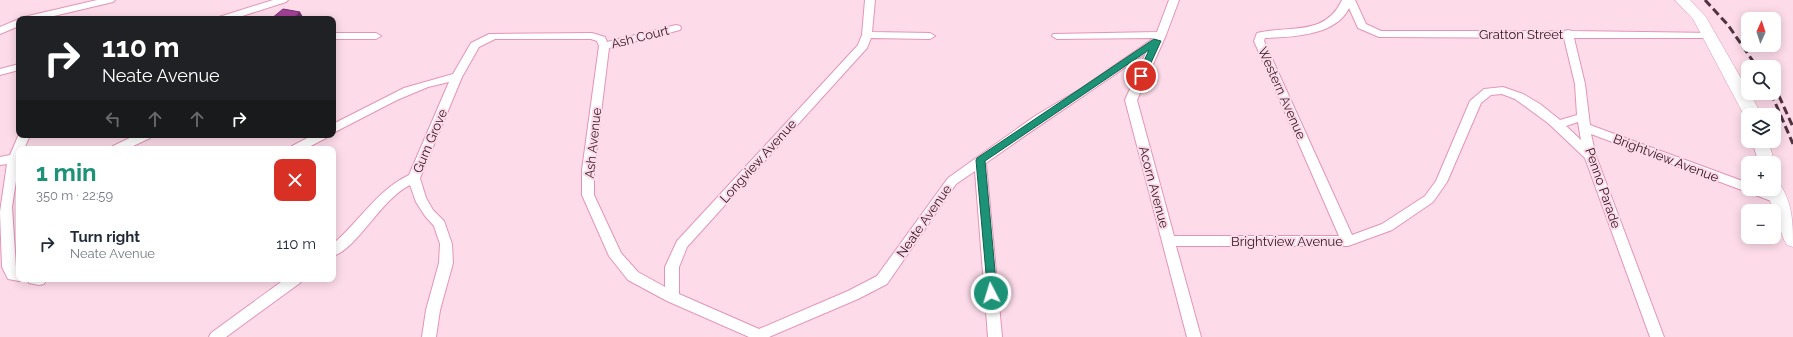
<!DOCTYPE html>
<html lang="en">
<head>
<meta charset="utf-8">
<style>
	:root { --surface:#fff; --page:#f2f2f3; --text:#1f2937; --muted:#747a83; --accent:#1c9277 }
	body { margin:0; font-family:Raleway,sans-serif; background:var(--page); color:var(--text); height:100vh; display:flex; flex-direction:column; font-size:15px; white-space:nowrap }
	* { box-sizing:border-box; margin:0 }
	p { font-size:13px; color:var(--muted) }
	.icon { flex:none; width:22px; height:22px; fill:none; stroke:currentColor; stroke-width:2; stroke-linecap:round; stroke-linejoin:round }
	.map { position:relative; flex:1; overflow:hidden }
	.panel { position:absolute; left:16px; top:146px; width:320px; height:136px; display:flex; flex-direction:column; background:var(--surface); border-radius:8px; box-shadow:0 2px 10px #0003 }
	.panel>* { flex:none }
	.top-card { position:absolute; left:16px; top:16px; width:320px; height:122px; border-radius:8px; box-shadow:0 2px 10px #0003; background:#202124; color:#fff; overflow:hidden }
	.needle { width:26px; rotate:3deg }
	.tools { position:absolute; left:1741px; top:12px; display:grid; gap:8px }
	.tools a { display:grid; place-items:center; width:40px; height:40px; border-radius:8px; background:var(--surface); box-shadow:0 2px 10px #0003; font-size:20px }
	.pin { position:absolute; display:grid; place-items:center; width:34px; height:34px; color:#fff; margin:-17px; border:2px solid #fff; border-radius:50%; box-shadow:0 1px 4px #0007 }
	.me { position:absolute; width:44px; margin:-22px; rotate:355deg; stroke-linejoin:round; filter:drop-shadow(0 0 3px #0008) }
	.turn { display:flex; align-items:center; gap:14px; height:84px; padding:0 20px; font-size:18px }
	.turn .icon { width:52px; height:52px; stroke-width:2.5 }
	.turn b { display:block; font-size:28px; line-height:34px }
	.lanes { display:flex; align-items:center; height:38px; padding:0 20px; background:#0003; justify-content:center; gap:20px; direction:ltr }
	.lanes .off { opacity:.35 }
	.round { display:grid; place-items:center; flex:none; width:42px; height:42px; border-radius:8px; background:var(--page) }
	.summary { display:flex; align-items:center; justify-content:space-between; height:68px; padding:0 20px }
	h1 { font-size:24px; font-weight:700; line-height:30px; color:var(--accent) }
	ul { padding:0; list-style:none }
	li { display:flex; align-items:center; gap:12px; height:60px; padding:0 20px }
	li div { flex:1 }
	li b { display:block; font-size:15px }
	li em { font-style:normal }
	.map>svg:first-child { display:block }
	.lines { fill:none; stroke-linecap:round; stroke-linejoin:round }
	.street-casing { stroke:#e495b7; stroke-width:2 }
	.secondary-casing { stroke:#e495b7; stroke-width:1 }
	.street { fill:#fff; fill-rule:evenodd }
	.secondary { fill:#fff; fill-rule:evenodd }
	.rail { stroke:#503240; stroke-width:3; stroke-dasharray:8 4; stroke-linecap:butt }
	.shaded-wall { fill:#712e6a }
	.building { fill:#a24197; stroke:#712e6a }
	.route { fill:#1c9277; stroke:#125f4d }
	.labels { text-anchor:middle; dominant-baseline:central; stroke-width:4; stroke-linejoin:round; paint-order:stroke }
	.street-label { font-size:13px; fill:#321422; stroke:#fddbe9 }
</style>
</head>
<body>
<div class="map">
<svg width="1793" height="337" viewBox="0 0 1793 337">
	<rect width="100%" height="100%" fill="#fddbe9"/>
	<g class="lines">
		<defs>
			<g id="street">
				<polygon points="97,0 115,0 113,2 41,19 23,19 24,17"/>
				<polygon points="273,0 288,0 286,2 233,19 218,19 219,17"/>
				<path d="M865 0H875L872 32 930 33 935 36 930 39 871 38 867 48 687 247 679 267V294L759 329 848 291 877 276 948 178 1035 116 1082 88 1154 38 1057 39 1052 36 1053 34 1157 32 1169 0H1179L1166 35 1137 100 1174 236H1339L1254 41 1257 33C1289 25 1325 37 1342 0H1355L1366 24 1381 31H1564L1568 30 1572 31 1714 33 1715 35 1710 38H1574L1585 84 1590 125 1748 183V189H1762L1782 196 1784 199 1782 202H1774L1591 134 1596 156 1664 337H1650L1585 158 1548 123 1515 99 1502 94 1491 95 1481 103 1447 182 1433 202 1392 230 1348 246H1176L1201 337H1187L1125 100 1146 53C1093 90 1039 125 986 163L1002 337H988L975 171 956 184 887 284 858 299 769 337H749L667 301 628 280 609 256 582 195V170L599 46 597 41 591 39H495L479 47 462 77 420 178 426 198 433 210 444 221 452 244 453 263 440 310 436 337H422L426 310 439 263 440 244 434 226 425 216 416 202 410 185C381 199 357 249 333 256V244C360 221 376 191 409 175L449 82 428 87 397 100 333 133V124L404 88 453 74 471 43 489 34 592 33 605 37 607 42 676 25 680 26 681 28 680 30 609 48 594 170V195L621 253 638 272 665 287V267L677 241 858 45 862 35ZM1349 8 1358 28 1379 37 1564 38 1575 84 1577 115 1560 120 1540 104 1523 94 1503 87 1484 89 1470 101 1436 181 1425 196 1382 224 1352 235 1264 41 1265 38C1291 37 1336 36 1349 8ZM1578 122 1581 140 1566 126Z"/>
				<polygon points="19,19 19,26 0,34 0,27"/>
				<polygon points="333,33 376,33 381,36 376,39 333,39"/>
				<polygon points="19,64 19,70 0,75 0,69"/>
				<polygon points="19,134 30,135 24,149 19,149 19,162 12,207 16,267 19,271 19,279 24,279 19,281 8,279 2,267 0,212 7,164 0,165 0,157 10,155"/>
				<polygon points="136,135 152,135 150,138 127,149 111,149 113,146"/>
				<polygon points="313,135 328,135 326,138 305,149 290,149 292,146"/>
				<polygon points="27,279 45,279 46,280 44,284 39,285 29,283"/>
				<polygon points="285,279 302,279 300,283 226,337 209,337 211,333"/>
			</g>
			<g id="secondary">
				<polygon points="1675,0 1690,0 1706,17 1758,108 1760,115 1748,115 1748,119 1746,119 1693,19"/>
				<polygon points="1752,141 1768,141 1775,163 1774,165 1774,163 1759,163"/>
				<path d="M1774 182 1780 184C1793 205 1793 223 1793 247L1787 245 1784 240 1766 189H1774Z"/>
			</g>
		</defs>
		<!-- street casing -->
		<use href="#street" class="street-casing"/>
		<!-- secondary casing -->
		<use href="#secondary" class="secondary-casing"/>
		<!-- street -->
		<use href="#street" class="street"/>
		<!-- secondary -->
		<use href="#secondary" class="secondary"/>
		<!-- rail -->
		<g class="rail">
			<polyline points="1705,0 1728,25 1757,67"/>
			<polyline points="1774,85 1793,127"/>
			<polyline points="1771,93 1793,144"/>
		</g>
	</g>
	<!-- shaded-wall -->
	<polygon class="shaded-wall" points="300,12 303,17 301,19 292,19"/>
	<!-- building -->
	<polygon class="building" points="283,9 300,12 292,19 271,19"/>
	<!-- route -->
	<polygon class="route" points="1154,39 1161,41 1144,78 1138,78 1137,76 1149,50 985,161 997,293 991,297 988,296 976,160 977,158"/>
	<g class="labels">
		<!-- street labels -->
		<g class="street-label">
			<text x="1521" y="34">Gratton Street</text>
			<text transform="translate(640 37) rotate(-14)">Ash Court</text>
			<text transform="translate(1282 93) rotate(66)">Western Avenue</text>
			<text transform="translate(430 141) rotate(-67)">Gum Grove</text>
			<text transform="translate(593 143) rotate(-84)">Ash Avenue</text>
			<text transform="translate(1666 158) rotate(21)">Brightview Avenue</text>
			<text transform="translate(758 161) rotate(-48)">Longview Avenue</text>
			<text transform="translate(1154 187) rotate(75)">Acorn Avenue</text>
			<text transform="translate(1603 188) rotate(71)">Penno Parade</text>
			<text transform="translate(924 221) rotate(-55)">Neate Avenue</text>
			<text x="1287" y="241">Brightview Avenue</text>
		</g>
	</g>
</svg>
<div class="tools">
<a><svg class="needle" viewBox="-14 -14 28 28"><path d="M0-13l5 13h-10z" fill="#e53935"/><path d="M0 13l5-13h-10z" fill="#747a83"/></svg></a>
<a><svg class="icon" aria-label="search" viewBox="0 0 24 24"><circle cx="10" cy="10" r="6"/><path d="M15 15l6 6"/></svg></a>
<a><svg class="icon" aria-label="layers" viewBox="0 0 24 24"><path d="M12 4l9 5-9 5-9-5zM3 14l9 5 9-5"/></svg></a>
<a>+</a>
<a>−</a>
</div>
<div class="pin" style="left:1141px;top:76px;background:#d93025"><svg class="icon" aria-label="arrive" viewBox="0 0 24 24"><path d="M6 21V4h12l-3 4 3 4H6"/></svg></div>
<svg class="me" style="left:991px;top:293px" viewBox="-20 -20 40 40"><circle r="17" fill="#1c9277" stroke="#fff" stroke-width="3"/><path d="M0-11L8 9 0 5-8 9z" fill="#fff"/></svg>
<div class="top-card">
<div class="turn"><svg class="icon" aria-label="right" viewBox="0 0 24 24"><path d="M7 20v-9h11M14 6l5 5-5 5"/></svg><div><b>110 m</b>Neate Avenue</div></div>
<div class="lanes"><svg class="icon off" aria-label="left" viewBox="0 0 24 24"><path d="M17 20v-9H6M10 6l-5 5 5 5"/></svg><svg class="icon off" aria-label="ahead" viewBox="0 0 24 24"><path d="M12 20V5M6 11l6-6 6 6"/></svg><svg class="icon off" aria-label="ahead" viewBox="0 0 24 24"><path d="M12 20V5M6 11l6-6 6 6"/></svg><svg class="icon" aria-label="right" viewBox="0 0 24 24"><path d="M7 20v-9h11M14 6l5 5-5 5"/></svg></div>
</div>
<section class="panel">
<div class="summary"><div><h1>1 min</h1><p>350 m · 22:59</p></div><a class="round" style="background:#d93025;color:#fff"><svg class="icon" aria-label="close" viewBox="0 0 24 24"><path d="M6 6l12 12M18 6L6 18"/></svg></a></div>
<ul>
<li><svg class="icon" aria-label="right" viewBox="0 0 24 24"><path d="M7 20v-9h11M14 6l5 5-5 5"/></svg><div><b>Turn right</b><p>Neate Avenue</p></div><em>110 m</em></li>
</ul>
</section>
</div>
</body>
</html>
